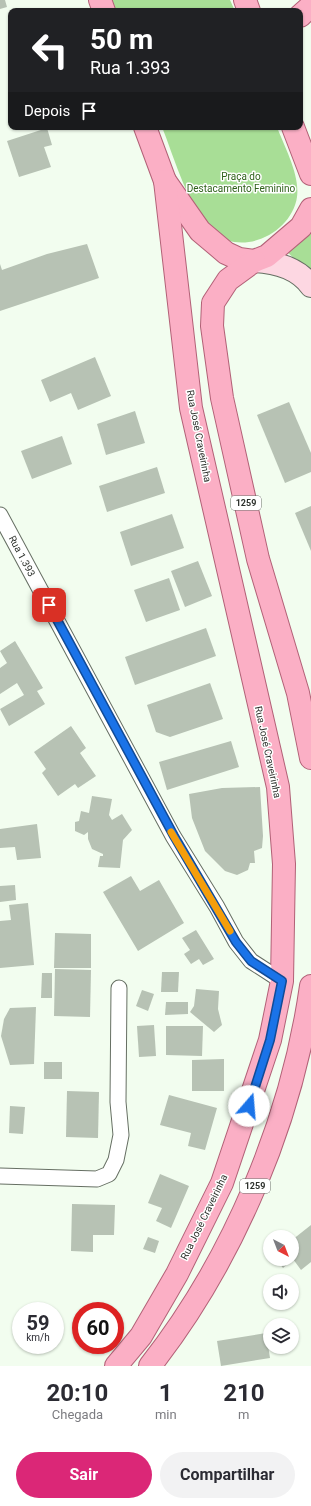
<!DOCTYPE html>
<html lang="pt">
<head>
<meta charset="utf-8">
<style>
	:root { --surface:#fff; --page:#f2f2f3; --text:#2b2b33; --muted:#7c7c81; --accent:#db2777 }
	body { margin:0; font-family:Roboto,sans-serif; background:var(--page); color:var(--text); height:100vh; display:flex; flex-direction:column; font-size:15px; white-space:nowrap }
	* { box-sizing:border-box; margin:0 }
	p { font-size:13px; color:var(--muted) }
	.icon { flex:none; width:22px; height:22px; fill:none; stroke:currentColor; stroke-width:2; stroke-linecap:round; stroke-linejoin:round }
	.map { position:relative; height:1366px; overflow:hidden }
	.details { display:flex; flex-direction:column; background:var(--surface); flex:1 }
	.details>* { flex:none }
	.hud { position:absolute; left:8px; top:8px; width:295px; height:122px; border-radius:8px; box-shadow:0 1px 3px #0004; background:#202124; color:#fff; overflow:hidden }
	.needle { width:26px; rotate:138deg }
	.buttons { position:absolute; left:263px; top:1230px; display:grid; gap:8px }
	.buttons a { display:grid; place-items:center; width:36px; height:36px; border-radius:50%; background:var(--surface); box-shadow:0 1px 3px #0004; font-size:20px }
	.speed { position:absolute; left:12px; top:1302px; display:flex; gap:8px; font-size:20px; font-weight:700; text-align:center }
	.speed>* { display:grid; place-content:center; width:52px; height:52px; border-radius:50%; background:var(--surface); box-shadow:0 1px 3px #0004; line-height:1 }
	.speed small { font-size:10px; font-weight:400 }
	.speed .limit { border:6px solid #d22; background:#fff; color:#111 }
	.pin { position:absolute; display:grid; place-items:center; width:34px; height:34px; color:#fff; margin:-17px; border-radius:8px; box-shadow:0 2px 6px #0006 }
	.me { position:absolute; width:44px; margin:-22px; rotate:18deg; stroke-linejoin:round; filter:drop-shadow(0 0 3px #0008) }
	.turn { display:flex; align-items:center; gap:14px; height:84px; padding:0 16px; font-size:18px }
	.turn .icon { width:52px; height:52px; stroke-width:2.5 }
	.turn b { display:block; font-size:28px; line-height:34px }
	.then { display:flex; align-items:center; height:38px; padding:0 16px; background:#0003; gap:8px; font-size:15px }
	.eta { display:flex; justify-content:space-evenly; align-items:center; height:68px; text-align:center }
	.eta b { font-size:24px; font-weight:700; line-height:28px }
	.action { display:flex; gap:8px; margin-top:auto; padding:8px 16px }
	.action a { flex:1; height:46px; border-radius:24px; background:var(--accent); color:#fff; font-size:16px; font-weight:700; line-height:46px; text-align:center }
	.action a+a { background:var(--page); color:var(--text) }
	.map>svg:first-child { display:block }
	.green { fill:#a8de96 }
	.building { fill:#b7c2b4 }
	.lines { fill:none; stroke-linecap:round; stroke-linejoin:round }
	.street-casing { stroke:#666f63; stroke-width:17 }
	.secondary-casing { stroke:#666f63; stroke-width:24 }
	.primary-casing { stroke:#b26177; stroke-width:24 }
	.street { stroke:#fff; stroke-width:15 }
	.secondary { stroke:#fdd7e2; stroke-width:22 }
	.primary { stroke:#fbafc5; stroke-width:22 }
	.route-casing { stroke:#114b97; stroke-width:10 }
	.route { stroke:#1a73e8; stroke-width:7 }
	.slow { stroke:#f59e0b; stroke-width:7 }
	.labels { text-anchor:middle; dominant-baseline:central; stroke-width:3; stroke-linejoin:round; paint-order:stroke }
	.shield { fill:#fff; stroke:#6d706c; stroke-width:1 }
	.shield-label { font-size:9px; font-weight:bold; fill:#2e322d }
	.park-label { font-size:10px; fill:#2f621b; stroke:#fff }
	.street-label { font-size:10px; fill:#2e322d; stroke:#fff }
</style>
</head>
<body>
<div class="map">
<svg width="311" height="1366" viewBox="0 0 311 1366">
	<rect width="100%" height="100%" fill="#f2fdef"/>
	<!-- green -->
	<g class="green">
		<polygon points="112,0 230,0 235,11 116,11"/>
		<path d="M162 127H277C285 148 300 175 297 197 292 232 244 257 214 233 190 213 174 157 162 127Z"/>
		<polygon points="311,225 311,269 296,260 287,252"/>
	</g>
	<!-- building -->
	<g class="building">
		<polygon points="0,0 5,0 7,7 0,9"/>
		<polygon points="47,128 52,145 44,147 51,167 19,177 7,141"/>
		<polygon points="87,244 99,278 0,311 0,264 2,270 47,254"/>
		<polygon points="95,357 111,396 78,410 71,393 50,402 41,380"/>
		<polygon points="289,402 311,453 311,472 285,483 257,415"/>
		<polygon points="135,411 145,443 106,455 97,424"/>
		<polygon points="62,436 72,464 32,479 21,451"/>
		<polygon points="157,467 165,493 107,512 99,486"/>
		<polygon points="311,506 311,551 295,513"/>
		<polygon points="172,514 184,548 131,566 120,532"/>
		<polygon points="198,561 212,596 185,607 171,571"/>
		<polygon points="169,578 180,610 146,622 134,590"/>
		<polygon points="206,628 216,656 135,685 125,657"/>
		<polygon points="15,641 43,688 37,691 45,704 9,726 0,709 24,695 17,683 0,694 0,668 7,663 0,651"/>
		<polygon points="210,683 223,719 170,737 156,732 147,705"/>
		<polygon points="71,726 86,748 80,753 96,776 78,788 75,784 58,796 42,773 46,769 34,752"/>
		<polygon points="231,741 239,767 167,790 159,762"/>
		<polygon points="260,787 263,836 262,848 254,851 255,863 250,863 248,870 237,875 225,871 205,851 192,818 189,794 222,788"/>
		<polygon points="92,796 112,799 109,815 112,820 122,814 132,830 123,840 120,868 98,867 100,856 103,856 103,854 92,849 88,839 88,832 84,835 75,831 75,822 79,821 81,811 89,813"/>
		<polygon points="37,824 41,858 17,860 15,847 0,848 0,829"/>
		<polygon points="131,876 140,891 159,880 184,923 138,951 103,892"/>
		<polygon points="15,885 16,900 0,902 0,886"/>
		<polygon points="28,903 34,965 0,968 0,921 11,920 9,905"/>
		<polygon points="196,930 214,959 203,965 199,959 191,964 184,954 190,950 182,938"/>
		<polygon points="55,933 91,934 91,968 54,968"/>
		<polygon points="55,969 91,970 90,1017 54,1016"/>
		<polygon points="162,972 179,972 178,992 161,992"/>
		<polygon points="42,973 52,973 52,998 41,998"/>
		<polygon points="196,989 219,991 218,1009 222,1025 214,1032 190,1012 194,1006"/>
		<polygon points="142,990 154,994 148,1011 136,1006"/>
		<polygon points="166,1002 188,1002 188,1014 165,1015"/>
		<polygon points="36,1007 34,1064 10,1065 1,1036 4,1019 10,1008"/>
		<polygon points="154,1025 156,1056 139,1057 137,1026"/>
		<polygon points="166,1026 203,1026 202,1056 166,1055"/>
		<polygon points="224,1059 224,1091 192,1091 192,1060"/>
		<rect x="44" y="1062" width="18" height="17"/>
		<polygon points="67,1091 99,1092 98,1138 66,1137"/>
		<polygon points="169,1095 217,1108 205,1150 188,1146 191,1133 160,1125"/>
		<polygon points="10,1106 25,1107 23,1134 9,1133"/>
		<polygon points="160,1174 189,1186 171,1228 156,1221 162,1208 148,1203"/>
		<polygon points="72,1204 115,1205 114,1235 93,1235 93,1252 71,1251"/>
		<polygon points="311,1225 311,1262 301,1270 293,1259 283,1268 276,1259 292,1259 292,1240"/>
		<polygon points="148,1237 159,1241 155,1253 143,1249"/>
		<polygon points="266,1333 270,1358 221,1366 217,1341"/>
	</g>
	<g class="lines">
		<defs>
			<g id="street">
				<polyline points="0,515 173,836 217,907 236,942 251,961 282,981"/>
				<polyline points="0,1176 97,1179 109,1174 116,1160 121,1135 118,1102 119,988"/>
			</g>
			<path id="secondary" d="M254 261C275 262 298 268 311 286"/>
			<g id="primary">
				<polyline points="100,0 104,11"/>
				<polyline points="245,0 249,11"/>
				<polyline points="300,16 311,6"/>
				<polyline points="145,127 165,181 200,231 226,253 239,259 254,261 267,256 301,227 311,209"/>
				<polyline points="293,127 311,174"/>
				<polyline points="254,261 228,280 213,303 212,326 222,398 258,559 298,693 311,758"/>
				<polyline points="116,1366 141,1336 177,1274 222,1183 270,1040 282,981 284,864 278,787 191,408 165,181"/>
				<path d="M150 1366C234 1259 292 1120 311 986"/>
			</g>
		</defs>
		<!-- street casing -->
		<use href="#street" class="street-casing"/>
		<!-- secondary casing -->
		<use href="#secondary" class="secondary-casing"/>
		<!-- primary casing -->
		<use href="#primary" class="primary-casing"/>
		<!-- street -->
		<use href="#street" class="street"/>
		<!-- secondary -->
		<use href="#secondary" class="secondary"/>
		<!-- primary -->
		<use href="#primary" class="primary"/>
	</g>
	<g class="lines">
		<defs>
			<polyline id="route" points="49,605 174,836 236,942 251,961 282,981 270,1040 249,1106"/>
		</defs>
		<!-- route casing -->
		<use href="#route" class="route-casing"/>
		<!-- route -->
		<use href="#route" class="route"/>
		<!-- slow -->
		<polyline class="slow" points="171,832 230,931"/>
	</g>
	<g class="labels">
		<!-- shield labels -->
		<g class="shield">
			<rect x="231" y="496" width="30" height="14" rx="3"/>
			<rect x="240" y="1179" width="30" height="14" rx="3"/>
		</g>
		<g class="shield-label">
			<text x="246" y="503">1259</text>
			<text x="255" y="1186">1259</text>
		</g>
		<!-- park labels -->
		<g class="park-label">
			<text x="241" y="176">Praça do<tspan x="241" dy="12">Destacamento Feminino</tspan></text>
		</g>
		<!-- street labels -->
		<g class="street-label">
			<text transform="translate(199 436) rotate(79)">Rua José Craveirinha</text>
			<text transform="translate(22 556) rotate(62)">Rua 1.393</text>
			<text transform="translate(268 752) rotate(78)">Rua José Craveirinha</text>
			<text transform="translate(204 1217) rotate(-64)">Rua José Craveirinha</text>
		</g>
	</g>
</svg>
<div class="buttons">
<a><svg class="needle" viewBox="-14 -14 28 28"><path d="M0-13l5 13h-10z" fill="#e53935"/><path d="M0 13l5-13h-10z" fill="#7c7c81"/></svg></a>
<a><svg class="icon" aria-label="sound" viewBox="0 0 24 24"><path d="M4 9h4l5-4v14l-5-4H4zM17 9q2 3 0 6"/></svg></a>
<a><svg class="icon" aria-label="layers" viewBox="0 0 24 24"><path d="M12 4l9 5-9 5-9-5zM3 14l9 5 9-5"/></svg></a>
</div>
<div class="speed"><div>59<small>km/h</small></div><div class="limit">60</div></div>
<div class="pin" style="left:49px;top:605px;background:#d93025"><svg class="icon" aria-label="arrive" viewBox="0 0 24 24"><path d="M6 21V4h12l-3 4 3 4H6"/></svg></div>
<svg class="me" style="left:249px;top:1106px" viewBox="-20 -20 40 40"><circle r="19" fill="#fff"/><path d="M0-13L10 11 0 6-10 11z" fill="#1a73e8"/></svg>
<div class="hud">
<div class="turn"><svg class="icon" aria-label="left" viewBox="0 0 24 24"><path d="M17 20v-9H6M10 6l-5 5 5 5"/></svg><div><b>50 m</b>Rua 1.393</div></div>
<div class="then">Depois<svg class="icon" aria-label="arrive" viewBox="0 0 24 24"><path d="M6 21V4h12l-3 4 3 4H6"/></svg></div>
</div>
</div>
<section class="details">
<div class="eta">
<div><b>20:10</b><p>Chegada</p></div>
<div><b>1</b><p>min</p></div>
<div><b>210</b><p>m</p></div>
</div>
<div class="action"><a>Sair</a><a>Compartilhar</a></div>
</section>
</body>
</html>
